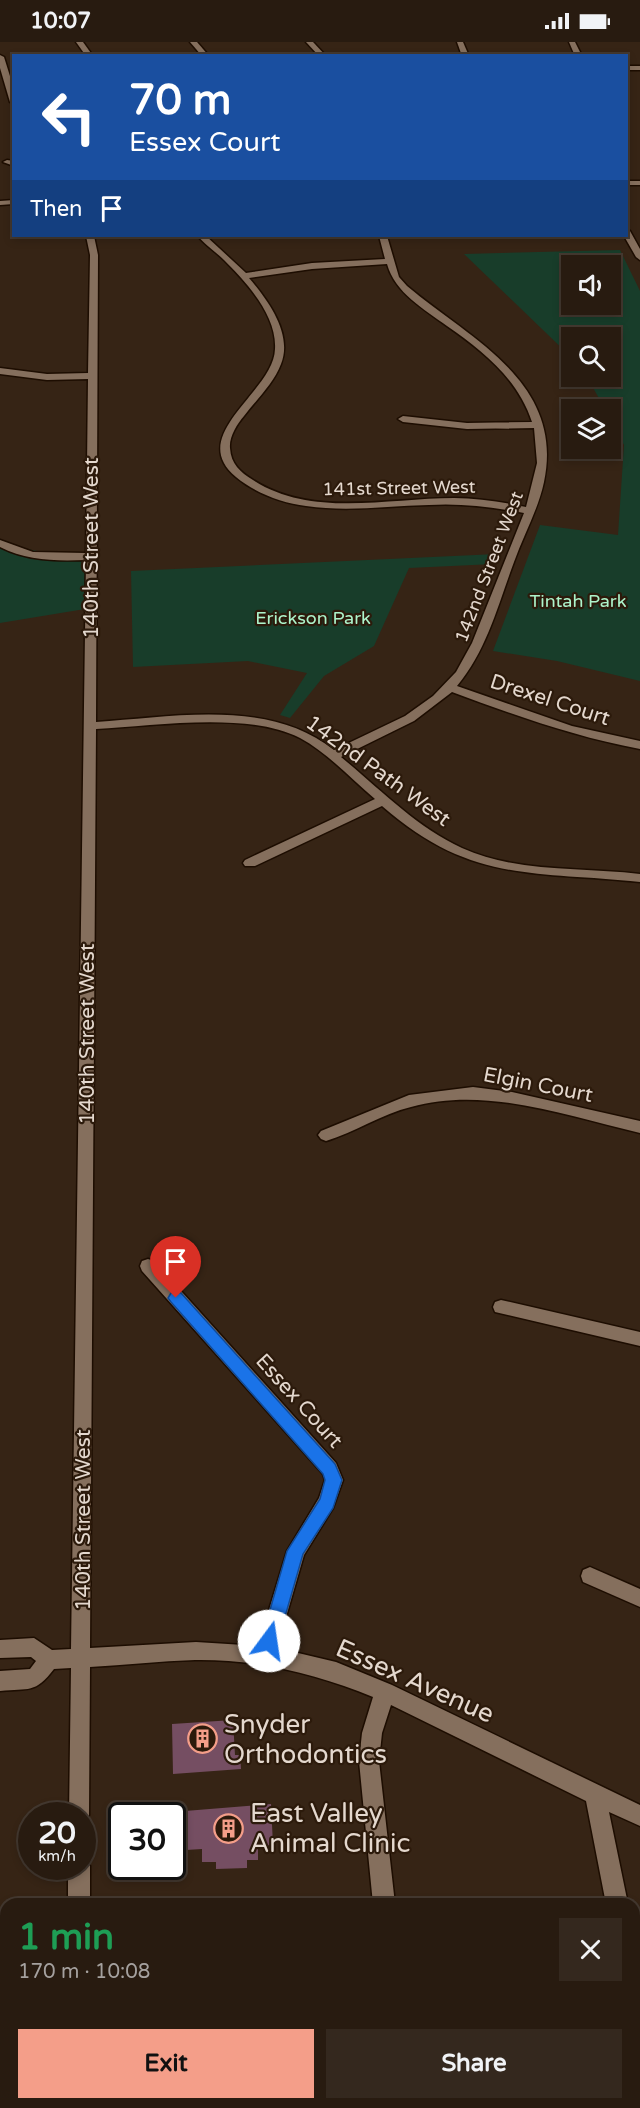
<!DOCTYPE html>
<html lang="en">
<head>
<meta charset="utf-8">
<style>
	:root { --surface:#281b10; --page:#34281e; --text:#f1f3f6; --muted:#a5a19f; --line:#443930; --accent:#f49e89 }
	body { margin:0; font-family:"Varela Round",sans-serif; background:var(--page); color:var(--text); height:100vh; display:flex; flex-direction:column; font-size:22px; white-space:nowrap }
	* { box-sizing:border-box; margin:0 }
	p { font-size:20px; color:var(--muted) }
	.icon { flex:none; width:33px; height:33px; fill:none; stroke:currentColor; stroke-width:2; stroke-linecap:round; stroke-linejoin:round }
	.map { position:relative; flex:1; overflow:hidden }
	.sheet { position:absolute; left:0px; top:1856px; width:640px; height:212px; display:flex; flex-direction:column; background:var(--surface); border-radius:18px 18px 0 0; box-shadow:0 3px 9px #0003,0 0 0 2px var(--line) }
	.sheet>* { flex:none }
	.guide { position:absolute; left:12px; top:12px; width:616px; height:183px; border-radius:0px; box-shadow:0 3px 9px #0003,0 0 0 2px var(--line); background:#1a4fa0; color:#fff; overflow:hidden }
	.buttons { position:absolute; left:561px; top:213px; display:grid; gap:12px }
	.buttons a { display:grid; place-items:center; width:60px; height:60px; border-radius:0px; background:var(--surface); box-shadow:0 3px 9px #0003,0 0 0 2px var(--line); font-size:30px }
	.speed { position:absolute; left:18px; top:1760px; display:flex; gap:12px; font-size:30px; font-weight:700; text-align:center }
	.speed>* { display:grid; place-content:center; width:78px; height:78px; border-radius:50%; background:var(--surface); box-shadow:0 3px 9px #0003,0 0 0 2px var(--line); line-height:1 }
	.speed small { font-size:15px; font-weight:400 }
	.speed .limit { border:3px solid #111; border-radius:9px; background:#fff; color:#111 }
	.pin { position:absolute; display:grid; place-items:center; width:51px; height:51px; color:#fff; margin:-62px -26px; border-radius:50% 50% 50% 0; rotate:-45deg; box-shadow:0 0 6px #0007 }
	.pin .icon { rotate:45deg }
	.me { position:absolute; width:66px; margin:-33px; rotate:14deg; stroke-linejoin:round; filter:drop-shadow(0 0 4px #0008) }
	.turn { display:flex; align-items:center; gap:21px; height:126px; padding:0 18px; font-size:27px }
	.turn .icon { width:78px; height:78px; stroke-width:2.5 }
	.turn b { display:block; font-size:42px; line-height:51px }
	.then { display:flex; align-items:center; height:57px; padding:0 18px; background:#0003; gap:12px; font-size:22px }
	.round { display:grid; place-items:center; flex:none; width:63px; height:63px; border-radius:0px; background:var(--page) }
	.headline { display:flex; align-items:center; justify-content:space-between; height:102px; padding:0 18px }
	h1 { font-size:36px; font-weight:800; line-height:45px; color:#1e9e55 }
	.button { display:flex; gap:12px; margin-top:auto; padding:12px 18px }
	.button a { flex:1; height:69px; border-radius:0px; background:var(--accent); color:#111; font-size:24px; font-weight:800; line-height:69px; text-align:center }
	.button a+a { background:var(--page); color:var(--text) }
	.status { display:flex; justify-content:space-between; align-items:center; height:42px; padding:0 30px; background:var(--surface); direction:ltr }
	.status svg { height:16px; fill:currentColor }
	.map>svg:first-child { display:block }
	.green { fill:#183d2a; fill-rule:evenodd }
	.building { fill:#754e62 }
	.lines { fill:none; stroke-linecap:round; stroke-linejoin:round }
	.minor-casing { stroke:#1d0d01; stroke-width:3 }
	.minor { fill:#856f5d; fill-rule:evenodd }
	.route { fill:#1a73e8; stroke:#114b97; stroke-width:1.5 }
	.labels { text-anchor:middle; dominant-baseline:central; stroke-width:4.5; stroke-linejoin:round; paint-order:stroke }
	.far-street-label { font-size:18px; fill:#e4d8ce; stroke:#2c1a0b }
	.far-park-label { font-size:18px; fill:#adf4cb; stroke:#2c1a0b }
	.street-label { font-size:21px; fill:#e4d8ce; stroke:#2c1a0b }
	.near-street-label { font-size:26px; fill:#e4d8ce; stroke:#2c1a0b }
	.near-poi-label { font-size:26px; fill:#e4d8ce; stroke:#2c1a0b; text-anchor:start }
</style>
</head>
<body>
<div class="status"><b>10:07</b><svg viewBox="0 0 49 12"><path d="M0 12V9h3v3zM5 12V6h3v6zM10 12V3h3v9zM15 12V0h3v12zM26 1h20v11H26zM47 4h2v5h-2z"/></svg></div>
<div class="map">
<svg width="640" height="2066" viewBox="0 0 640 2066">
	<rect width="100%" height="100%" fill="#362415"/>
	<!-- green -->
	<g class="green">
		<path d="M620 208 640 249V639L557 619 493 609 540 483 618 493 624 403 611 378 610 368 605 367 587 335 610 334V296H572L571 315 464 212ZM572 224H610V262H572Z"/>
		<polygon points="3,503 73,515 92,514 91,566 0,581 0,504"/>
		<polygon points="497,512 494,522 409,526 374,604 324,634 290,676 280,673 307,631 248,619 133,625 131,529"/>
	</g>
	<!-- building -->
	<g class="building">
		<polygon points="233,1678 235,1713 240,1713 241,1727 173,1732 172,1682"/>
		<polygon points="271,1762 273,1803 258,1804 258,1818 247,1818 247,1826 216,1827 216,1820 202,1820 202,1807 186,1808 185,1769"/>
	</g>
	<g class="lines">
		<defs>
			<g id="minor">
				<polygon points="76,0 83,0 93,14 86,14"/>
				<polygon points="190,0 197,0 209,14 202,14"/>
				<polygon points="306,0 313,0 326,14 319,14"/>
				<polygon points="457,0 463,0 469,14 462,14"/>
				<polygon points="569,0 575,0 582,14 575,14"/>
				<polygon points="0,13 4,15 14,47 14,62 10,60 0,26"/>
				<rect x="627" y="24" width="13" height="4"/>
				<polygon points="7,118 14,119 14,124 3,120"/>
				<rect x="627" y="139" width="13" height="4"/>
				<polygon points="14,158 14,162 0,163 0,159"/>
				<polygon points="627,188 630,189 640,207 640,218 636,215 624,194 627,194"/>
				<path d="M86 194H94L98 213 96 680C173 675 269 656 334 708L405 674 433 654 456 630 472 601 524 471C492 465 461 461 429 463 388 464 347 470 306 464 282 461 255 451 236 435 185 393 274 350 275 307 277 273 246 240 224 218 216 210 204 202 198 194H206L246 231 312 221 385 217 379 194H387L399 235 407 244C470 297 565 340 544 440 538 468 524 492 514 520 498 563 487 608 457 644L572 684 640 699V707C575 695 514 673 452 650L414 679 341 715C380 747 416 785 462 806 517 831 582 825 640 832V840C532 829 470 841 382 764L255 824H245L243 821 245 818 375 757C351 737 328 711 300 696 247 669 154 684 96 687L90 1606 196 1600 258 1604 287 1509 319 1456 325 1438 323 1432 142 1229 140 1224 142 1219 148 1217 154 1219 336 1421 343 1438 333 1466 304 1513 277 1606 336 1620 392 1643 640 1763V1784L609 1770 628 1862H606L586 1759 391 1663 382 1691 379 1719 395 1862H373L359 1719 362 1691 373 1655C317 1632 257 1617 195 1618 160 1619 125 1623 90 1625L89 1773 86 1780 82 1782V1773H69L71 1626 54 1627C35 1652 29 1646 0 1649V1629L30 1627 36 1619 31 1615 0 1616V1598L34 1596 52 1608 71 1607 86 518C56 519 27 519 0 505V498L33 510 86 511 88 337 47 338 0 332V326L47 332 88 331 90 213ZM387 222C395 251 424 267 447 284 483 309 518 337 532 380L467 381 403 374 398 377 403 380 467 387 534 386 537 421 526 465C502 460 478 456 454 456 388 456 312 476 253 438 240 430 231 422 230 406 229 395 237 382 244 374 257 357 274 341 281 322 293 292 268 258 249 236L312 227Z"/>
				<path d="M473 1045 512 1050 640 1079V1091C567 1074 486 1044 411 1065 382 1072 355 1090 326 1099L321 1097 318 1093 321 1089 409 1053Z"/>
				<polygon points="501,1258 640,1290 640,1304 495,1270 493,1265 495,1260"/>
				<polygon points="590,1525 640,1547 640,1565 583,1540 581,1534 583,1528"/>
				<polygon points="82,1815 86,1817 90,1824 90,1862 68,1862 68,1824 82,1824"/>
				<polygon points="634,1937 640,1939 640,1987 634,1985"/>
				<rect x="65" y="2061" width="24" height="5"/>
				<rect x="392" y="2061" width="24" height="5"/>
			</g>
		</defs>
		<!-- minor casing -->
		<use href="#minor" class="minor-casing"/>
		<!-- minor -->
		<use href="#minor" class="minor"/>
	</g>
	<!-- route -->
	<polygon class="route" points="176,1250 181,1251 335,1422 342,1438 333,1466 303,1512 278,1599 276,1605 269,1608 263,1605 261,1599 287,1509 320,1457 325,1438 323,1432 171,1260 168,1256 171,1251"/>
	<!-- icons -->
	<defs>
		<symbol id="building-ring" viewBox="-11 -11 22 22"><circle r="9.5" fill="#2c1a0b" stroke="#f49e89" stroke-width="1.5"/><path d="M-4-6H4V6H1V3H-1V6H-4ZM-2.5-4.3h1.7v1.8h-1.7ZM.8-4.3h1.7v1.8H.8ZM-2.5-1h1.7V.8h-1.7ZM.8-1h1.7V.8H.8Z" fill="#f49e89"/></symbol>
	</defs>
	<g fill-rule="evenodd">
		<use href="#building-ring" x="186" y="1680" width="33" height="33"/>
		<use href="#building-ring" x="212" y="1770" width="33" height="33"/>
	</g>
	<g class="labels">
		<!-- far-street labels -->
		<g class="far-street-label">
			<text transform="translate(399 446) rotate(-1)">141st Street West</text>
			<text transform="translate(489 525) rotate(-69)">142nd Street West</text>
		</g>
		<!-- far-park labels -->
		<g class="far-park-label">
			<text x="578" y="559">Tintah Park</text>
			<text x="313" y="576">Erickson Park</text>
		</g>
		<!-- street labels -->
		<g class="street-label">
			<text transform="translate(91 506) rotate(-90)">140th Street West</text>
			<text transform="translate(550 658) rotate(18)">Drexel Court</text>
			<text transform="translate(378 729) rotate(36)">142nd Path West</text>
			<text transform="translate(87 992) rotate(-90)">140th Street West</text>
			<text transform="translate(538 1043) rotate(11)">Elgin Court</text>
			<text transform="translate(299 1359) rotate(48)">Essex Court</text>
			<text transform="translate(83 1478) rotate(-90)">140th Street West</text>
		</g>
		<!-- near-street labels -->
		<g class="near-street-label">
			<text transform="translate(415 1639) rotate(24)">Essex Avenue</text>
		</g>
		<!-- near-poi labels -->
		<g class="near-poi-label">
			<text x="224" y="1682">Snyder<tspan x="224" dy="30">Orthodontics</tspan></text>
			<text x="250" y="1771">East Valley<tspan x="250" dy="30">Animal Clinic</tspan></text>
		</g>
	</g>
</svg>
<div class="buttons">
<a><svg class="icon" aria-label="sound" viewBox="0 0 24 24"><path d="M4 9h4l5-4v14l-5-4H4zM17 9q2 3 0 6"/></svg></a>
<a><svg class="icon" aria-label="search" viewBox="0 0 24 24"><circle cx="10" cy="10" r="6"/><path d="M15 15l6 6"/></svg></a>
<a><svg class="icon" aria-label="layers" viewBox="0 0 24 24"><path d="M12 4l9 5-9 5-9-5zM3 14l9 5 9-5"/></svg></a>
</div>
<div class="speed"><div>20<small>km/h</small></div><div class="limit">30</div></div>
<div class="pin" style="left:176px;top:1256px;background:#d93025"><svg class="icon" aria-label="arrive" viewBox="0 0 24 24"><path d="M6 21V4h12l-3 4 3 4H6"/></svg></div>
<svg class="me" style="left:269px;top:1599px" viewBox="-20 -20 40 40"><circle r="19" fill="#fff"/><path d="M0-13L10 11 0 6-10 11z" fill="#1a73e8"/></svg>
<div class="guide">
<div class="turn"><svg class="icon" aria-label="left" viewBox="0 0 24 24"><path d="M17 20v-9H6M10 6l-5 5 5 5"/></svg><div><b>70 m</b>Essex Court</div></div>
<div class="then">Then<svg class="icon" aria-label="arrive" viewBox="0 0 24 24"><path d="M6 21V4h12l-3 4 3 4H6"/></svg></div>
</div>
<section class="sheet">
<div class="headline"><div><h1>1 min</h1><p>170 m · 10:08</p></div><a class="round"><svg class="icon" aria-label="close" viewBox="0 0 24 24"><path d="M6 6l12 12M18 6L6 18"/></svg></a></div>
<div class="button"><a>Exit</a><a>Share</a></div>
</section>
</div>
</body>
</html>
